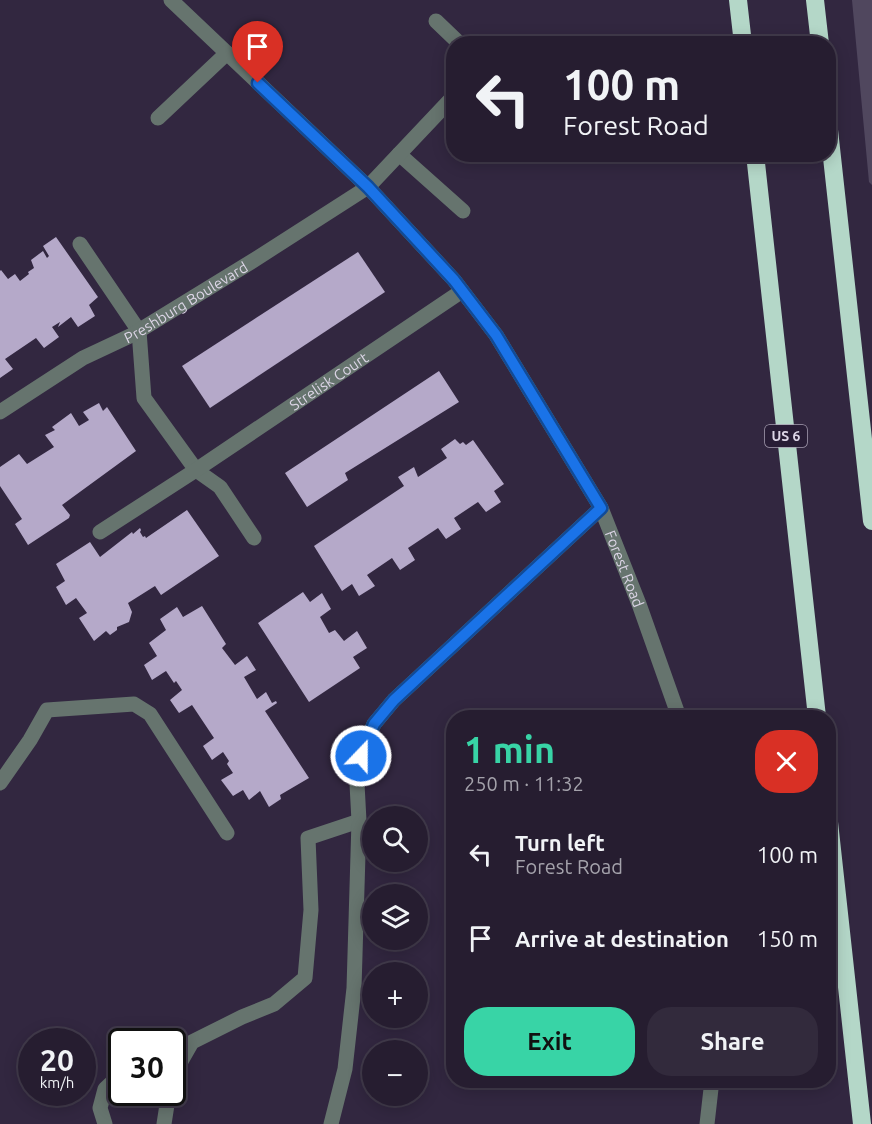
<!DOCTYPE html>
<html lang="en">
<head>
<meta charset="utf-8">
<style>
	:root { --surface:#261d30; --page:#322a3c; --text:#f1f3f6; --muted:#a4a2ab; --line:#423b4c; --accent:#38d4a6 }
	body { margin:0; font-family:Ubuntu,sans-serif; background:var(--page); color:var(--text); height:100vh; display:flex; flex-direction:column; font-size:22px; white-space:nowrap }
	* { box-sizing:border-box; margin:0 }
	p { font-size:20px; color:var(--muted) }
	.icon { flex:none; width:33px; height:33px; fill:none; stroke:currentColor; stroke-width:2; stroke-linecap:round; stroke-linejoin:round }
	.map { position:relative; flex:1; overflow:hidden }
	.sheet { position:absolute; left:446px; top:710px; width:390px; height:378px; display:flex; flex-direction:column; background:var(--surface); border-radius:24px; box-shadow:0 3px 15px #0003,0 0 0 2px var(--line) }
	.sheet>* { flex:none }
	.banner { position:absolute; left:446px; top:36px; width:390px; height:126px; border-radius:24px; box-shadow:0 3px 15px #0003,0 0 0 2px var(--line); background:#261d30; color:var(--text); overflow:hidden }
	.controls { position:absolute; left:362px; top:806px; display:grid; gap:12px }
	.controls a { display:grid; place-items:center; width:66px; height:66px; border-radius:50%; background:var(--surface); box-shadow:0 3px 15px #0003,0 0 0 2px var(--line); font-size:30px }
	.speed { position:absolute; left:18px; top:1028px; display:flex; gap:12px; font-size:30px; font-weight:700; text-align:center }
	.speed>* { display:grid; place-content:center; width:78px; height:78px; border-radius:50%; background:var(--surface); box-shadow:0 3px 15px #0003,0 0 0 2px var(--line); line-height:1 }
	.speed small { font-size:15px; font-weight:400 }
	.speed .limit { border:3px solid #111; border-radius:9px; background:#fff; color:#111 }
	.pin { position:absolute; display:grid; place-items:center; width:51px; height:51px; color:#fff; margin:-62px -26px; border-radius:50% 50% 50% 0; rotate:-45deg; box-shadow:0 0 6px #0007 }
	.pin .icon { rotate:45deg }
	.me { position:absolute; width:66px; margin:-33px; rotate:22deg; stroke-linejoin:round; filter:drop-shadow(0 0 4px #0008) }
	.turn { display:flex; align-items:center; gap:21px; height:126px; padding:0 18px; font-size:27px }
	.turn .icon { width:78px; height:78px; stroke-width:2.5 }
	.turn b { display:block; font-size:42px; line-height:51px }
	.round { display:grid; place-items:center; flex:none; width:63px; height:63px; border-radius:24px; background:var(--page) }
	.headline { display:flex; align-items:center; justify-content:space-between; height:102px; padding:0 18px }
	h1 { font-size:36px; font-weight:600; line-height:45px; color:var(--accent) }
	.cta { display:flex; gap:12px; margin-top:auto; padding:12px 18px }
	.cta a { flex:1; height:69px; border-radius:24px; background:var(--accent); color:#111; font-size:24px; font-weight:600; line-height:69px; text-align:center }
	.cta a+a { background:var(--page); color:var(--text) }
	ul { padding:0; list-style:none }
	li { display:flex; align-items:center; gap:18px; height:84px; padding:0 18px }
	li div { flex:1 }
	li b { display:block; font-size:22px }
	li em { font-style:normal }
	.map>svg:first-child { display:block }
	.green { fill:#50475e }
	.building { fill:#b5a9c9 }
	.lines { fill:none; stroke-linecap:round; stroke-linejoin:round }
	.minor { stroke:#66746e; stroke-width:15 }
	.highway { stroke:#b4d7c8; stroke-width:18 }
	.route-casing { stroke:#114b97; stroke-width:15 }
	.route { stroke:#1a73e8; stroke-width:10 }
	.labels { text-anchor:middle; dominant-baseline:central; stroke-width:6; stroke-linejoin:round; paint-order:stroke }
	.shield { fill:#281d36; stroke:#a69eb1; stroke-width:1.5 }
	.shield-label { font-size:14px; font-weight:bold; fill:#dcd5e6 }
	.street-label { font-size:15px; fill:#dcd5e6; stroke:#281d36 }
</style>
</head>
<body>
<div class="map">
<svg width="872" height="1124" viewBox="0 0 872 1124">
	<rect width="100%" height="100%" fill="#322740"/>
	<!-- green -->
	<polygon class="green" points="852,0 872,0 872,185 869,182"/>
	<!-- building -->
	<g class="building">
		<polygon points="56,237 98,297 89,305 95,316 78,327 71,317 58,327 60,322 52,327 59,337 44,348 36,338 5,359 13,369 0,378 0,271 1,270 8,279 15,274 20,281 29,274 28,272 34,268 31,260 43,251 47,258 49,256 43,246"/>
		<polygon points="358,252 385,292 210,408 182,366"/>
		<polygon points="439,371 459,402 345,473 348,480 307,507 285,473"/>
		<polygon points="99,403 103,411 107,407 136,451 62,505 70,515 69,518 28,545 15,524 22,519 0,486 0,467 19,454 27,464 54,447 45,435 55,430 52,427 71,413 79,426 89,420 83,412"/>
		<polygon points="455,439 460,444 463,442 466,445 473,440 504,484 494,491 501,502 486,512 478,502 454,518 461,529 446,539 438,528 408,548 415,560 400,570 392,558 367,575 375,586 359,596 352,584 342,591 314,546 404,486 398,477 414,467 418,477 447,458 441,449"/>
		<polygon points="187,510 219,556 161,595 155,586 128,603 132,612 129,622 117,627 117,630 110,635 106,631 94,641 79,618 87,613 76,598 66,605 56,587 65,581 56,564 90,542 100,557 132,532 133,534 140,528 141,530 140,532 143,537 145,536 146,538"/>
		<polygon points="303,592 310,602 322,593 331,609 320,617 329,633 335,630 344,641 357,631 367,648 353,657 360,668 309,702 258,623"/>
		<polygon points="202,606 226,644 222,648 235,665 247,656 256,670 244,677 257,699 266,692 272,703 276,701 277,703 265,711 309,778 280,795 281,799 269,807 260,791 249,800 243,790 233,796 221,780 233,773 227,764 229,761 223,752 212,760 203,746 214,738 192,705 179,713 170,700 182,690 176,681 174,683 166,671 152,680 144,665 157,656 149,643 166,630 160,619 177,607 183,617"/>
	</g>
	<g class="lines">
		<!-- minor -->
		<g class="minor">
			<path id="s1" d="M171 0 368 187 454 280 496 335 601 508 639 604 679 717"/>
			<polyline points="436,21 460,44"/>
			<polyline points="158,118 227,53"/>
			<polyline points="399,154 463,211"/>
			<polyline points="80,244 139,331 144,398 196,470 220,487 254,538"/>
			<path id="s2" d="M0 412 83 358 132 335 251 262 368 187 453 97"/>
			<path id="s3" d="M100 532 196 470 462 291"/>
			<polyline points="0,783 30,740 47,710 134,704 150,714 227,833"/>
			<polyline points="172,1077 192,1042 242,1017 274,1004 305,978 311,910 308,838 359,821"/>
			<polyline points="105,1124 100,1108 105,1089 122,1073"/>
			<polyline points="164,1124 169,1092"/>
			<polyline points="331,1124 345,1069 354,988 359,821 357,784 361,755 374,724 394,700 601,508"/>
			<polyline points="707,1124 712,1080"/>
		</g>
		<!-- highway -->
		<g class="highway">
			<polyline points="738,0 743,44"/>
			<polyline points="815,0 820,44"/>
			<polyline points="828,121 872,521"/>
			<polyline points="755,154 817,717"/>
			<polyline points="828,813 862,1124"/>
		</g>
	</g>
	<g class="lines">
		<defs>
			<polyline id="route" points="258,83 368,187 454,280 496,335 601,508 394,700 374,724 361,756"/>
		</defs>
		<!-- route casing -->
		<use href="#route" class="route-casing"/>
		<!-- route -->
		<use href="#route" class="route"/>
	</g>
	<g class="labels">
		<!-- shield labels -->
		<rect class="shield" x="765" y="425" width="42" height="22" rx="4.5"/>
		<g class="shield-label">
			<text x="786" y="436">US 6</text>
		</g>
		<!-- street labels -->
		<g class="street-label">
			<text stroke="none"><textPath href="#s2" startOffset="216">Preshburg Boulevard</textPath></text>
			<text stroke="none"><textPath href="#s3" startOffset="274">Strelisk Court</textPath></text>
			<text stroke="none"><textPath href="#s1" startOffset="735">Forest Road</textPath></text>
		</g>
	</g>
</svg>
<div class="controls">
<a><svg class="icon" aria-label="search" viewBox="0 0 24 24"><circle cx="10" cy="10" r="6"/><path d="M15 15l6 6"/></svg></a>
<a><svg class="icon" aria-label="layers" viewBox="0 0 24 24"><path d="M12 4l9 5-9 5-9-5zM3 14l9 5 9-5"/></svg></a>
<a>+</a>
<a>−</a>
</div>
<div class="speed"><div>20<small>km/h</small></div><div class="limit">30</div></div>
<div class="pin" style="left:258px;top:83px;background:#d93025"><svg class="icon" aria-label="arrive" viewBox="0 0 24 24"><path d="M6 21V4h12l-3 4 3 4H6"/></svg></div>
<svg class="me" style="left:361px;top:756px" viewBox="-20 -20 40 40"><circle r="17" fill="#1a73e8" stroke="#fff" stroke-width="3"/><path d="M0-11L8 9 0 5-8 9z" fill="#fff"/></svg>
<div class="banner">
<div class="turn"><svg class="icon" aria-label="left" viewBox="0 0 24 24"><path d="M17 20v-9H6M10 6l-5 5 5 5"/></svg><div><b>100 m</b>Forest Road</div></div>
</div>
<section class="sheet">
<div class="headline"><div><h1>1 min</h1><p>250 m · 11:32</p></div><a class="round" style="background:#d93025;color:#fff"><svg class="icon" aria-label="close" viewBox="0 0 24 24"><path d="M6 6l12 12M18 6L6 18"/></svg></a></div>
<ul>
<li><svg class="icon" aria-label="left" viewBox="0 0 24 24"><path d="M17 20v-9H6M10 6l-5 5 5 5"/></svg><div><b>Turn left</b><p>Forest Road</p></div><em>100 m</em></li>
<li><svg class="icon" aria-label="arrive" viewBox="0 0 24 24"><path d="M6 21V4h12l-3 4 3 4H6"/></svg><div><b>Arrive at destination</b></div><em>150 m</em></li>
</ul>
<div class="cta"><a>Exit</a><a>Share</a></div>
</section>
</div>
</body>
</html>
